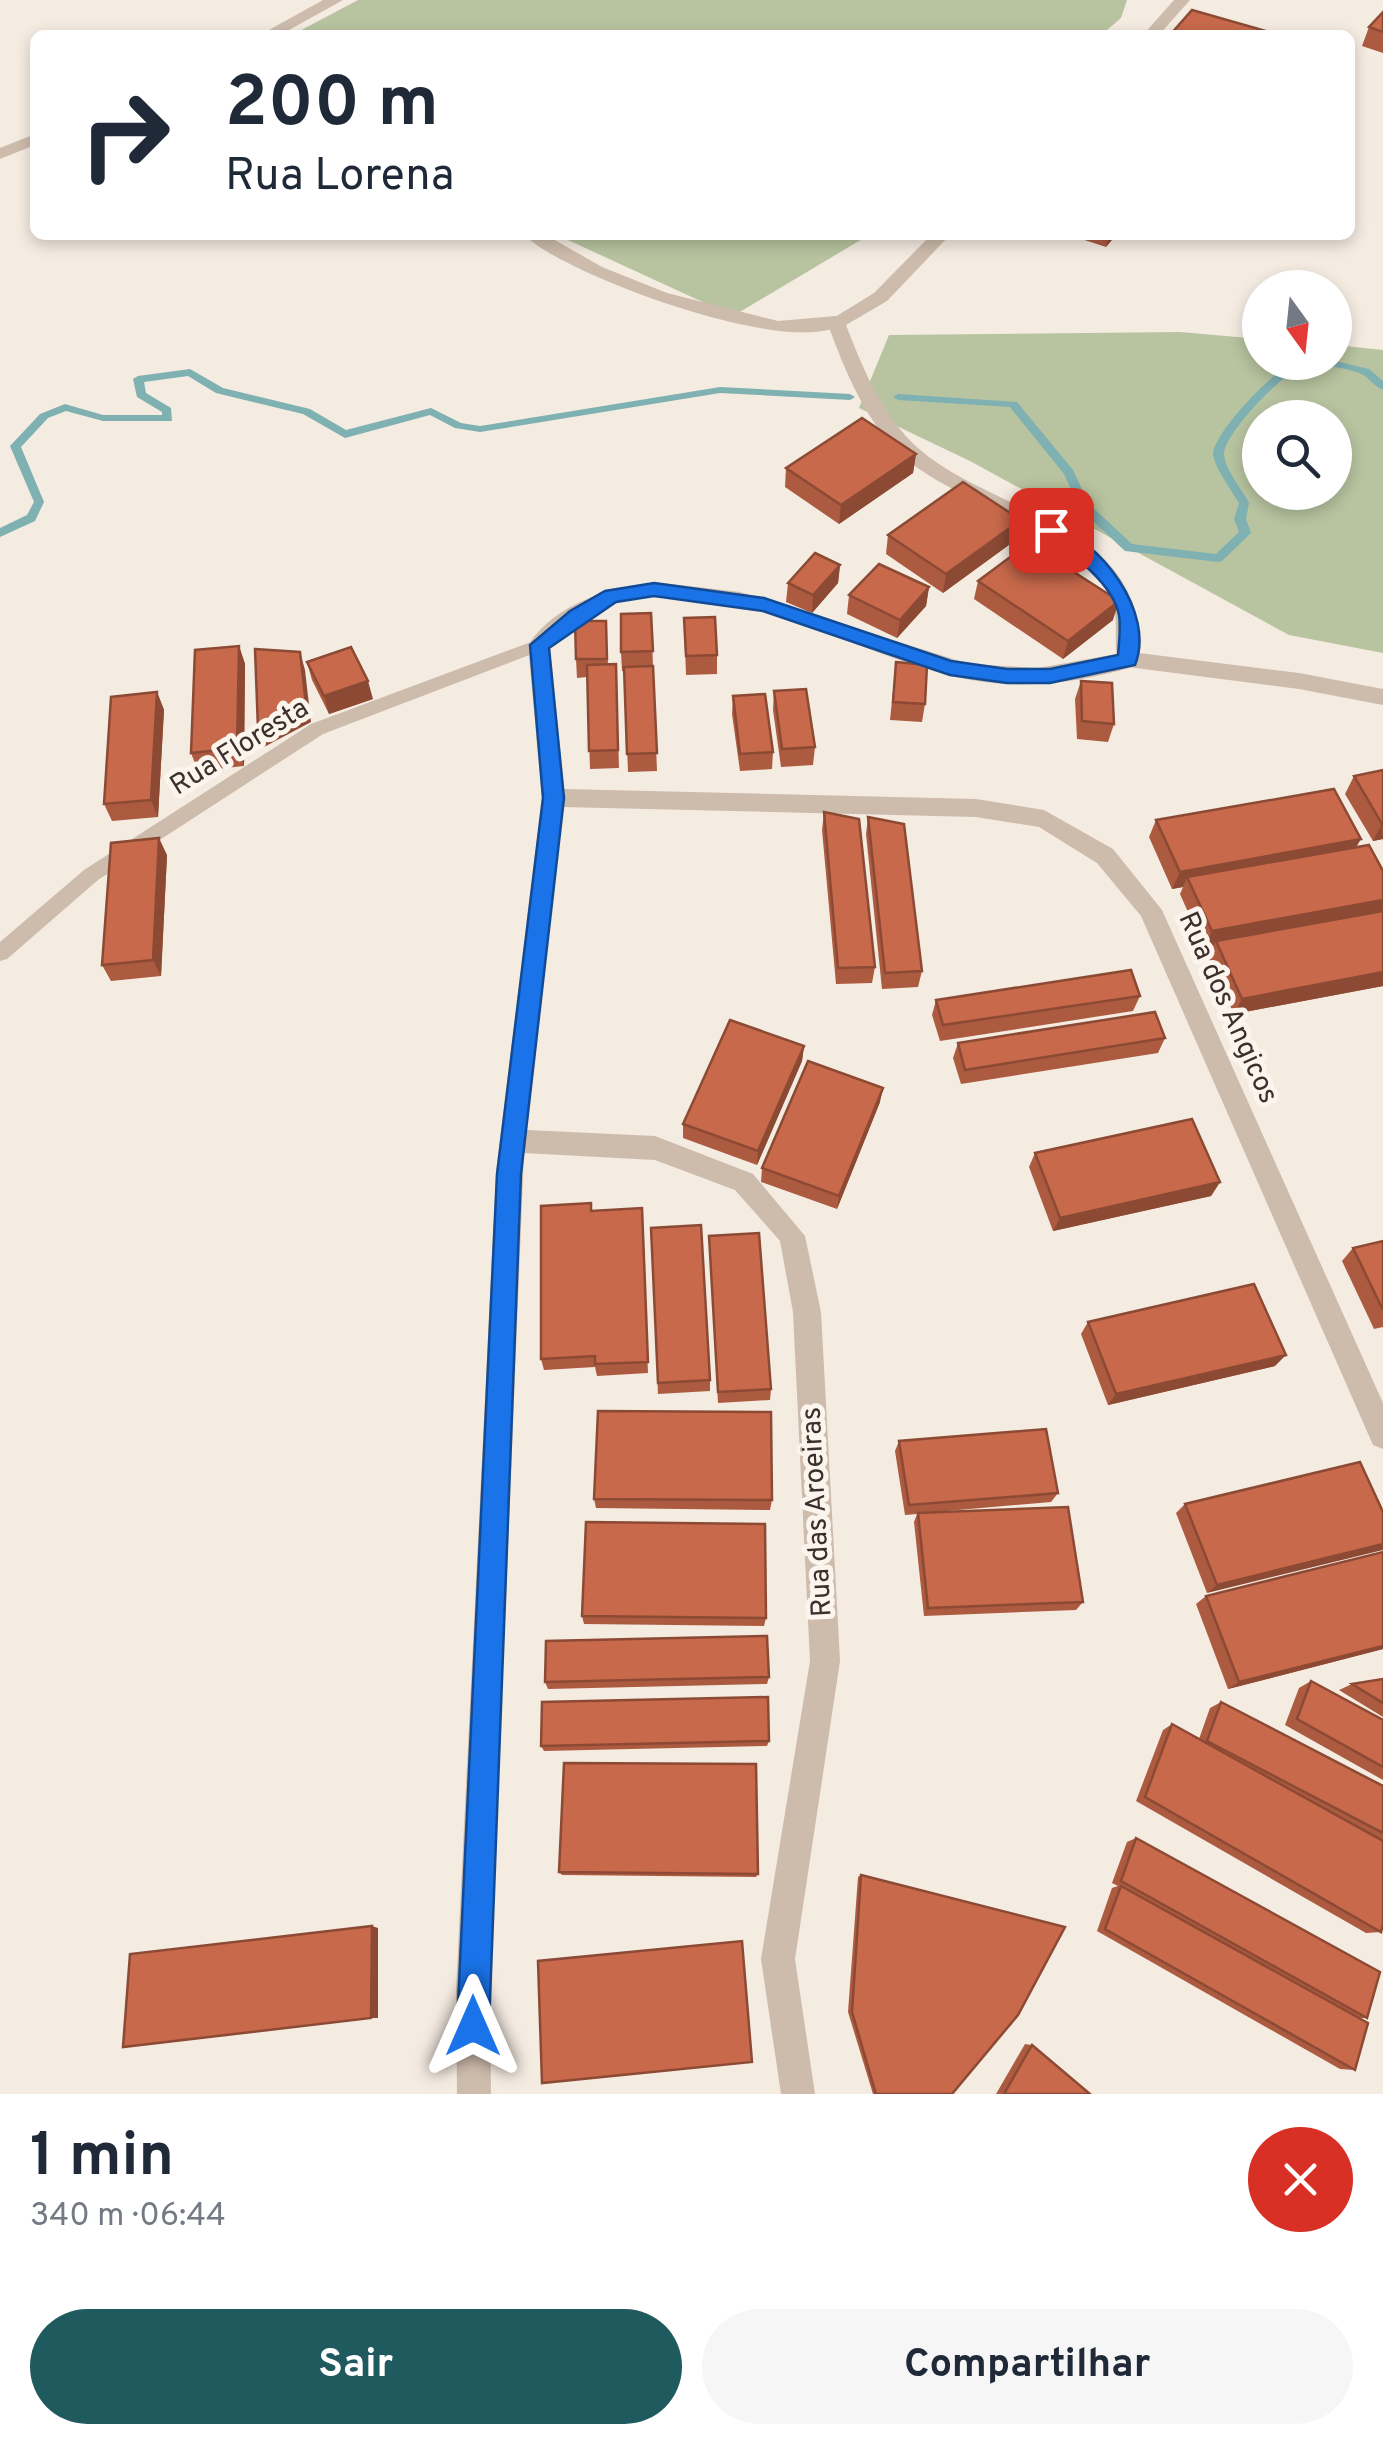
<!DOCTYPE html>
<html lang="pt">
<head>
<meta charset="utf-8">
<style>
	:root { --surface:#fff; --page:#f6f6f7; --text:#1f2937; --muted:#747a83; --accent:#1f5a5e }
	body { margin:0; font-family:Overpass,sans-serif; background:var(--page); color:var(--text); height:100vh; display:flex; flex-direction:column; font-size:38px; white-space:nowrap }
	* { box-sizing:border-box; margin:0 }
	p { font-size:32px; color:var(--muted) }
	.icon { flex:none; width:55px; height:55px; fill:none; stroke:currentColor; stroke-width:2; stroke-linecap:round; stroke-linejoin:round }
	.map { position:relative; height:2094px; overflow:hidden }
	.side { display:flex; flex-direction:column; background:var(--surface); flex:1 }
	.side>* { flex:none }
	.guide { position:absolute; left:30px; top:30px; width:1325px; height:210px; border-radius:15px; box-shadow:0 5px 15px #0003; background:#fff; color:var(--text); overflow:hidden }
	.needle { width:65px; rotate:165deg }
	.fabs { position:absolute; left:1242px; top:270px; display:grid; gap:20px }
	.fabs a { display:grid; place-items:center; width:110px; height:110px; border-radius:50%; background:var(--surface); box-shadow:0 5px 15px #0003; font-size:50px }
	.pin { position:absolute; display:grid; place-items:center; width:85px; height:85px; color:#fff; margin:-42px; border-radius:20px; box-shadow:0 5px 15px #0006 }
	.me { position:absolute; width:110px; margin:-55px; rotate:0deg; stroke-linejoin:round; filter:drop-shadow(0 0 8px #0008) }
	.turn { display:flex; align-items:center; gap:35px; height:210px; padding:0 30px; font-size:45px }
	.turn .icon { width:130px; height:130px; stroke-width:2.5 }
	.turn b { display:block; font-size:70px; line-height:85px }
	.round { display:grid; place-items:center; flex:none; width:105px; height:105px; border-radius:52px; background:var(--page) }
	.head { display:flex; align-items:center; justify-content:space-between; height:170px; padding:0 30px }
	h1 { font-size:60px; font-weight:700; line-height:75px }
	.primary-button { display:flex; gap:20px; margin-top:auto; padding:20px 30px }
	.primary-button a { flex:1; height:115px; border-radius:60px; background:var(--accent); color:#fff; font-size:40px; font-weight:700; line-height:115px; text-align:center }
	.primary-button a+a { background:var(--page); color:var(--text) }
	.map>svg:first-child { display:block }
	.green { fill:#b8c4a0; fill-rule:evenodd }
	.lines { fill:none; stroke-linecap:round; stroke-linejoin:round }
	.stream { fill:#7fb0b2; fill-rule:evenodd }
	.service { fill:#cdbbac; fill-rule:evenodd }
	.minor { fill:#cdbbac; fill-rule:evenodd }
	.tertiary { fill:#cdbbac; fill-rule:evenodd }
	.wall { fill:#ac5a40 }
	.shaded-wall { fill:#8c4a34 }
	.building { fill:#c8694b; stroke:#8c4a34; stroke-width:2.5 }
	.route { fill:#1a73e8; stroke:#114b97; stroke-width:2.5 }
	.labels { text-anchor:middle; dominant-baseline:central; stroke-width:10; stroke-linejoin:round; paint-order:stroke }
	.street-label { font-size:28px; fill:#3b302b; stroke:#fbf5ee }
</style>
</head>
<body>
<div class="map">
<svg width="1383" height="2094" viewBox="0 0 1383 2094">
	<rect width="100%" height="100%" fill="#f4ebe1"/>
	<!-- green -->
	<g class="green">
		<polygon points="358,0 1127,0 1121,18 1101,35 292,35"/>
		<polygon points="557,235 869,235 733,316"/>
		<path d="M1180 332 1260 339V362H1335V345L1383 350V653L1289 635 970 461 859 408 889 335ZM1260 418H1335V492H1260Z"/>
	</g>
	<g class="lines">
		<!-- stream -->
		<g class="stream">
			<path d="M1335 361 1369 369 1383 381V390C1376 387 1371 381 1365 376 1353 368 1319 364 1304 366 1285 370 1222 436 1224 455 1226 471 1242 489 1249 503L1246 519 1251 533 1222 561 1218 562 1125 551 1080 509 1064 474 1010 407 898 400 893 397 898 394 1017 402 1073 470 1089 504 1132 544 1216 554 1239 532 1234 519 1239 503C1232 491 1214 467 1213 454 1213 433 1277 366 1296 362 1309 360 1324 363 1335 361Z"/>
			<polygon points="190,369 223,388 310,409 346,430 431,408 461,423 480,426 720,387 850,394 855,397 850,400 720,393 480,432 455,428 430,415 345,438 303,414 216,393 188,376 144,382 146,393 171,408 172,421 103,421 66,411 48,418 21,447 44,502 35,521 0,537 0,528 27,515 34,502 10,446 40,414 65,404 103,415 162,415 162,412 137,397 133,379 138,376"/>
		</g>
		<!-- service -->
		<polygon class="service" points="539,639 547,645 545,649 323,734 98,880 7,959 0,961 0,942 84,870 311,724"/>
		<!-- minor -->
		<g class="minor">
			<path d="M524 235H546L602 267 667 293 778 321 836 316 845 322C799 362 566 276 524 235Z"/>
			<path d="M655 582 740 592 969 664 1038 668 1128 652 1136 654 1139 660 1136 666C1082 682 1026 690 971 680 868 662 714 566 612 604 588 613 568 630 550 647L564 789 976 799 1044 810 1113 849 1162 910 1383 1403V1449L1373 1445 1141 916 1097 863 1039 827 976 817 563 807 527 1130 655 1136 753 1174 805 1236 821 1312 840 1661 795 1959 815 2094H781L761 1959 810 1661 793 1312 780 1241 735 1190 655 1160 524 1153 490 1991 491 2094H457L456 1991 496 1173 542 798 528 645C557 602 608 589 655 582Z"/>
		</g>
		<!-- tertiary -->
		<g class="tertiary">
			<polygon points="323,0 343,0 280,35 260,35"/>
			<polygon points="1174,0 1190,0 1159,35 1143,35"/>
			<polygon points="35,134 35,145 0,159 0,148"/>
			<path d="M931 235H950L887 301 846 325C863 369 882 416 919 449 995 515 1146 523 1139 653L1299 673 1383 689V705L1299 689 1120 666C1110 643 1123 619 1108 592 1069 524 964 508 906 459 866 424 845 371 827 322L874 293Z"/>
		</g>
	</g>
	<!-- wall -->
	<g class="wall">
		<polygon points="1383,12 1383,53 1362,46 1369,27"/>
		<polygon points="1069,235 1116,235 1106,247"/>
		<polygon points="916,454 913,473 839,524 785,487 786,468"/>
		<polygon points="1021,520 1017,539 943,593 886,554 888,535"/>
		<polygon points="840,565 838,583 812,613 786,602 788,583"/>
		<polygon points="978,581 1113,620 1063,659 974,599"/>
		<polygon points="929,587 926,606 897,638 847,614 849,595"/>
		<polygon points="651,613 657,771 628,772 624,671 622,671 621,652"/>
		<polygon points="684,618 717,655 717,674 686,675"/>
		<polygon points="606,621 608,664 616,664 619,768 590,769 587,677 577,678 576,659"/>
		<polygon points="239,646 245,664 244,766 198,771 191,753"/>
		<polygon points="307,662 373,699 329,714 312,680"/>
		<polygon points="896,662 925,704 922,722 890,720"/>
		<polygon points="1081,681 1114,724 1108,742 1077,739 1075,699"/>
		<polygon points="774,691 815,747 813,765 781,767 773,710"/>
		<polygon points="157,692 164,710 158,817 112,821 104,804"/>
		<polygon points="733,696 773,752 772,769 740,771 732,714"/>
		<polygon points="1383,770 1383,839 1373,841 1345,794 1354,776"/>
		<polygon points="824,812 875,967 872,983 836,984 822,830"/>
		<polygon points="868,817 922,971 918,987 882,989 866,834"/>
		<polygon points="1156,820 1356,847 1383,871 1383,986 1234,1014 1208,958 1213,946 1204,948 1180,894 1183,887 1172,889 1149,837"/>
		<polygon points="167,855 161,976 111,981 102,965"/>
		<polygon points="1140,996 1133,1011 940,1041 932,1015 936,1000"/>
		<polygon points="1165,1038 1158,1053 961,1084 953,1058 958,1043"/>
		<polygon points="804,1046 802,1061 757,1165 683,1138 683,1124"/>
		<polygon points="880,1102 837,1209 761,1182 762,1168"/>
		<polygon points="1035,1153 1220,1182 1211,1196 1053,1231 1029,1167"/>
		<polygon points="642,1208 648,1373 597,1376 595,1367 544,1370 541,1359 592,1211"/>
		<polygon points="651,1228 710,1380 710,1391 658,1394"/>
		<polygon points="709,1236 771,1389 770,1400 718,1403"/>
		<polygon points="1383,1241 1383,1327 1374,1329 1342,1261 1353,1248"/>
		<polygon points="1088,1322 1275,1366 1108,1405 1081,1334"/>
		<polygon points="899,1441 1058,1493 1051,1502 935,1512 1083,1602 1076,1610 924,1616 914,1522 917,1514 905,1515 895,1451"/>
		<polygon points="594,1499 772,1500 770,1510 596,1508"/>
		<polygon points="1185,1504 1383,1512 1207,1593 1176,1513"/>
		<polygon points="1206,1596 1383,1649 1228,1689 1196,1604"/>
		<polygon points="582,1616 766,1618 764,1626 584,1624"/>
		<polygon points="769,1677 767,1684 548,1689 545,1682"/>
		<polygon points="1383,1679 1383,1717 1339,1690 1352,1684"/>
		<polygon points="1311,1681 1383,1720 1383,1780 1285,1725 1299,1688"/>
		<polygon points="1221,1702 1383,1786 1383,1924 1381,1932 1366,1933 1136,1801 1163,1730 1172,1724 1199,1739 1210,1708"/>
		<polygon points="769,1741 767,1746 544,1751 541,1746"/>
		<polygon points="1136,1838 1367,2018 1357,2018 1355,2070 1340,2069 1097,1931 1112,1888 1118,1886 1112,1883 1127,1842"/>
		<polygon points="559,1872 758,1874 756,1877 562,1875"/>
		<polygon points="861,1875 952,2094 873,2094 848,2012 858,1877"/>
		<polygon points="1025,2044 1032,2045 1090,2094 996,2094"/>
	</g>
	<!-- shaded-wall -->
	<g class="shaded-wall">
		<polygon points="1109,235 1116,235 1106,247"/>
		<polygon points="916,454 913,473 839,524 841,505"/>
		<polygon points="1021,520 1017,539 943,593 946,574"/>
		<polygon points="840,565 838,583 812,613 813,595"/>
		<polygon points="929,587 926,606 897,638 900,620"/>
		<polygon points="1119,601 1113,620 1063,659 1068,641"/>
		<polygon points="239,646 245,664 244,766 237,748"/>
		<polygon points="300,652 305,670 311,722 264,747 258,729"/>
		<polygon points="368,681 373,699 329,714 324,696"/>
		<polygon points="157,692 164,710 158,817 151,800"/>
		<polygon points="1382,824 1383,839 1373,841"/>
		<polygon points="159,838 167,855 161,976 153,960"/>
		<polygon points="1361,839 1351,856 1187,877 1183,887 1172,889 1180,872"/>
		<polygon points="1383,900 1383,915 1216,941 1213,946 1204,948 1212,931"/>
		<polygon points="1383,972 1383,986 1234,1014 1242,999"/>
		<polygon points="804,1046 802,1061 757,1165 758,1151"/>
		<polygon points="883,1088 880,1102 837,1209 839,1196"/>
		<polygon points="1220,1182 1211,1196 1053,1231 1060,1218"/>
		<polygon points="1286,1355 1275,1366 1108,1405 1116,1394"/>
		<polygon points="1383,1544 1383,1550 1207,1593 1217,1585"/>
		<polygon points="1383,1646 1383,1649 1228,1689 1239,1682"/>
		<polygon points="372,1926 378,1928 378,2018 371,2018"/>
	</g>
	<!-- building -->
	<g class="building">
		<polygon points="1192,10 1273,33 1272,35 1170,35"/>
		<polygon points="1383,12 1383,32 1369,27"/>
		<polygon points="862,418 916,454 841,505 786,468"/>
		<polygon points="963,482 1021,520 946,574 888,535"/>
		<polygon points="1029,543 1119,601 1068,641 978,581"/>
		<polygon points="815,553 840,565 813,595 788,583"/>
		<polygon points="879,564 929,587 900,620 849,595"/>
		<polygon points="651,613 653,651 621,652 621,614"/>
		<polygon points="715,617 717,655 686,656 684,618"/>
		<polygon points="575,621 606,621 607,659 576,659"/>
		<polygon points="239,646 237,748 191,753 195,650"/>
		<polygon points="351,647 368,681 324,696 307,662"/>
		<polygon points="255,649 300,652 306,704 258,729"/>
		<polygon points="896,662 927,665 925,704 893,702"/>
		<polygon points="616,664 618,750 589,751 587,665"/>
		<polygon points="653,666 657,753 627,754 624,667"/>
		<polygon points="1081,681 1112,683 1114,724 1082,721"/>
		<polygon points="806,689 815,747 782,749 774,691"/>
		<polygon points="157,692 151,800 104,804 111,697"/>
		<polygon points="765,694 773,752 740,754 733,696"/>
		<polygon points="1383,770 1383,824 1382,824 1354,776"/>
		<polygon points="1334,789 1361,839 1180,872 1156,820"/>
		<polygon points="824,812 859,819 875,967 838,968"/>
		<polygon points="868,817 904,824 922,971 885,973"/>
		<polygon points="159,838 153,960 102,965 111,843"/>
		<polygon points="1369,845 1383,871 1383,900 1212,931 1187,877"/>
		<polygon points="1383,911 1383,972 1242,999 1216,941"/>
		<polygon points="1131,970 1140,996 943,1025 936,1000"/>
		<polygon points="1155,1012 1165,1038 965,1070 958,1043"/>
		<polygon points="730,1020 804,1046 758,1151 683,1124"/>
		<polygon points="808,1061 883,1088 839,1196 762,1168"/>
		<polygon points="1192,1119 1220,1182 1060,1218 1035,1153"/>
		<polygon points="591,1203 591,1211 642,1208 648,1362 595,1364 595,1356 541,1359 541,1206"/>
		<polygon points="701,1225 710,1380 658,1383 651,1228"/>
		<polygon points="759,1233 771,1389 718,1392 709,1236"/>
		<polygon points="1383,1241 1383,1310 1353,1248"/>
		<polygon points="1254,1284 1286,1355 1116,1394 1088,1322"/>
		<polygon points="598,1411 771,1412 772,1500 594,1499"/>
		<polygon points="1046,1429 1058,1493 909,1505 899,1441"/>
		<polygon points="1360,1462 1383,1512 1383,1544 1217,1585 1185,1504"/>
		<polygon points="1068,1507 1083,1602 928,1608 918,1513"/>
		<polygon points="586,1522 765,1524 766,1618 582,1616"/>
		<polygon points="1383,1552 1383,1646 1239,1682 1206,1596"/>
		<polygon points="767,1636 769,1677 545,1682 546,1641"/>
		<polygon points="1383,1679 1383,1703 1352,1684"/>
		<polygon points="1311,1681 1383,1720 1383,1767 1297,1719"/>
		<polygon points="768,1697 769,1741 541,1746 542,1702"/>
		<polygon points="1221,1702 1383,1786 1383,1833 1207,1741"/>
		<polygon points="1172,1724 1383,1841 1383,1924 1381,1932 1145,1797"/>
		<polygon points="564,1763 756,1764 758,1874 559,1872"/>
		<polygon points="1136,1838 1380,1972 1367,2018 1121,1881"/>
		<polygon points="861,1875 1065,1927 1018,2015 952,2094 876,2094 852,2012"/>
		<polygon points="1121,1886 1368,2023 1355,2070 1105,1929"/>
		<polygon points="372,1926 371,2018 123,2047 130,1954"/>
		<polygon points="742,1941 752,2062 542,2083 538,1961"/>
		<polygon points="1032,2045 1090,2094 1004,2094"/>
	</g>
	<!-- route -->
	<path class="route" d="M1051 524C1100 540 1156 613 1135 665L1050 683H1007L950 675 763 611 654 596 616 602 549 648 564 798 521 1174 489 2026 484 2036 473 2041 462 2036 457 2026 497 1174 543 798 530 645 570 611 605 591 654 583 764 598 951 661 1007 669H1050L1118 655C1119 643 1121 627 1119 615 1112 581 1070 553 1044 534L1042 530Z"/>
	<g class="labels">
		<!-- street labels -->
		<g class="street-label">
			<text transform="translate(240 748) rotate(-32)">Rua Floresta</text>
			<text transform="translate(1227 1008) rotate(66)">Rua dos Angicos</text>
			<text transform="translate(818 1512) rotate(-93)">Rua das Aroeiras</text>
		</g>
	</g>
</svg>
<div class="fabs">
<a><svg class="needle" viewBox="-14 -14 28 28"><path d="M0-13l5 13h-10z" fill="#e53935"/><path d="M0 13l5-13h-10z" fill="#747a83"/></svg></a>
<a><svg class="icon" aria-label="search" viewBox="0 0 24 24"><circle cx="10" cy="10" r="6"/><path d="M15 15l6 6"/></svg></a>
</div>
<div class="pin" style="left:1051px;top:530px;background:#d93025"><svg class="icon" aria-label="arrive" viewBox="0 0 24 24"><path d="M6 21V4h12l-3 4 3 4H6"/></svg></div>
<svg class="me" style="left:473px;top:2026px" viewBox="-20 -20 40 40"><path d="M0-17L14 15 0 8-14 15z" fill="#1a73e8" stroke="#fff" stroke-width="4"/></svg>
<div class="guide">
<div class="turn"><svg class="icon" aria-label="right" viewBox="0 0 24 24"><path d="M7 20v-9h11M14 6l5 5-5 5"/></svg><div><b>200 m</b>Rua Lorena</div></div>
</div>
</div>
<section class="side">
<div class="head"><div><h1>1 min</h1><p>340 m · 06:44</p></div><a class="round" style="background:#d93025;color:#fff"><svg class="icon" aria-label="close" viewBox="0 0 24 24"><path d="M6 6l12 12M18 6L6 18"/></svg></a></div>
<div class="primary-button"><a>Sair</a><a>Compartilhar</a></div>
</section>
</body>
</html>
